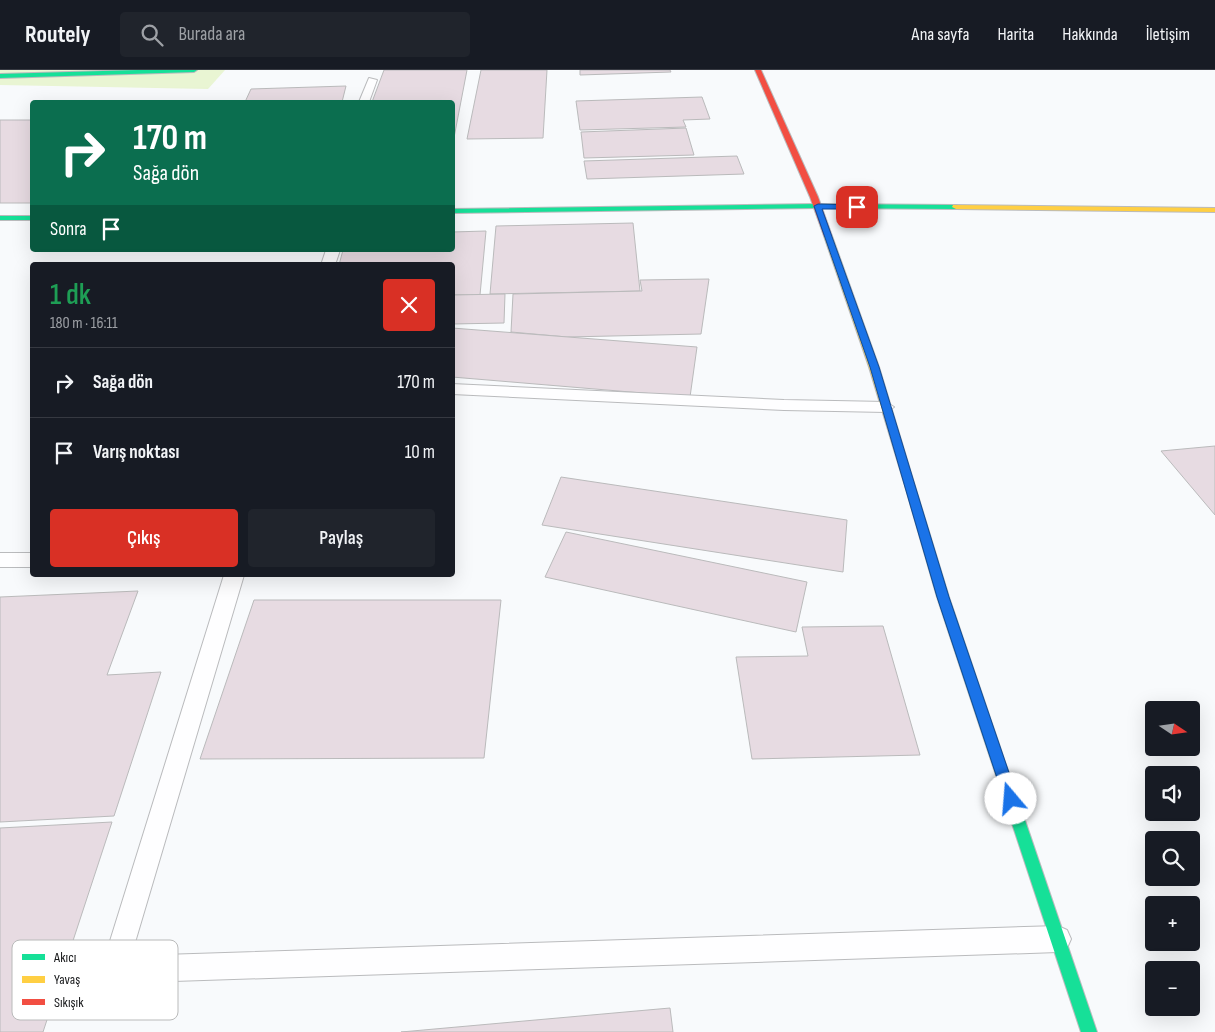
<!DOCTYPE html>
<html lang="tr">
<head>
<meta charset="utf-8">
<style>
	:root { --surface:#171b24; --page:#20242c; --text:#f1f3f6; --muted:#9ea1a6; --line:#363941; --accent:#d93025 }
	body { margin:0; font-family:"Sofia Sans Condensed",sans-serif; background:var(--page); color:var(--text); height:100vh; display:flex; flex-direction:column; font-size:19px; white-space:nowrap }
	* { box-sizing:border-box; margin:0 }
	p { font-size:16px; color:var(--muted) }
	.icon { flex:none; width:28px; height:28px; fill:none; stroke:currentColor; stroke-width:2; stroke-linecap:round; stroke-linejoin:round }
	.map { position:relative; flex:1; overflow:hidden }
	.panel { position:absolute; left:30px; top:192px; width:425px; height:315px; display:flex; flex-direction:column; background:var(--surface); border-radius:5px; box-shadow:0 5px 20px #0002 }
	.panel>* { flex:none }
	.banner { position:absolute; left:30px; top:30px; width:425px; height:152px; border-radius:5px; box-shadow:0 5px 20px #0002; background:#0b6e4f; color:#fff; overflow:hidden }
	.needle { width:32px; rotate:103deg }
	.tools { position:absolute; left:1145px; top:631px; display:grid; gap:10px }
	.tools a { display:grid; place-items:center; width:55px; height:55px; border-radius:5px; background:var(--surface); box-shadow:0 5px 20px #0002; font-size:25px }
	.pin { position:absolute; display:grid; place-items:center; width:42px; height:42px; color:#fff; margin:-21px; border-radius:10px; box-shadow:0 2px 8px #0006 }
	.me { position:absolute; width:55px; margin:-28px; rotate:342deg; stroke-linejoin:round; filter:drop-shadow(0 0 4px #0008) }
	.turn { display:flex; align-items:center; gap:18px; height:105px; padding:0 20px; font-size:22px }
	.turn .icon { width:65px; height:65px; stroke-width:2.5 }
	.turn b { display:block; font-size:35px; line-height:42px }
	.then { display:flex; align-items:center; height:48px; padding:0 20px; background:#0003; gap:10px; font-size:19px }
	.round { display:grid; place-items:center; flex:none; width:52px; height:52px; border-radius:5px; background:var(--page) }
	.headline { display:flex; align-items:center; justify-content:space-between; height:85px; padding:0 20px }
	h1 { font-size:30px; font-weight:600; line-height:38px; color:#1e9e55 }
	.action { display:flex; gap:10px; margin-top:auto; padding:10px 20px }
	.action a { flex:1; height:58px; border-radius:5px; background:var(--accent); color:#fff; font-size:20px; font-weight:600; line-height:58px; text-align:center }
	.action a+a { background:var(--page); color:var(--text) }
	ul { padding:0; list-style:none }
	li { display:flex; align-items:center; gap:15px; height:70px; padding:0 20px; border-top:1px solid var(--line) }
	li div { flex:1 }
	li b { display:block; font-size:19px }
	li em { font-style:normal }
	header { display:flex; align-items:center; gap:30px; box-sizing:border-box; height:70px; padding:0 25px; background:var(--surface); border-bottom:1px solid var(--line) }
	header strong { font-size:24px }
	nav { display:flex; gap:28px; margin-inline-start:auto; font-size:18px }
	.search { width:350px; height:45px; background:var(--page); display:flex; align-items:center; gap:12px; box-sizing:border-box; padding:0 18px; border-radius:5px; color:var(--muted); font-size:19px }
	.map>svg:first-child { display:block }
	.green { fill:#e9f5d3 }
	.building { fill:#e7dbe2; stroke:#bababb }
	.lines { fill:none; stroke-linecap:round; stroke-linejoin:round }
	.lane-casing { stroke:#babbbd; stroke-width:2 }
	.fast-casing { stroke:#babbbd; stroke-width:2 }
	.slow-casing { stroke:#babbbd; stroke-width:2 }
	.jam-casing { stroke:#babbbd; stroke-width:2 }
	.lane { fill:#fefeff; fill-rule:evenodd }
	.fast { fill:#16e098; fill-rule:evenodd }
	.slow { fill:#ffcf43; fill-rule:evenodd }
	.jam { fill:#f24e42; fill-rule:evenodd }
	.route { fill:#1a73e8; stroke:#114b97 }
	.key { fill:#fff; stroke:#b9baba; stroke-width:1 }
	.key-label { font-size:14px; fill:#17181a }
</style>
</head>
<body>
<header>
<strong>Routely</strong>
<div class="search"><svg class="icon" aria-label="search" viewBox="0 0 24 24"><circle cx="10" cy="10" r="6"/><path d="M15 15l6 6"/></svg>Burada ara</div>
<nav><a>Ana sayfa</a><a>Harita</a><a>Hakkında</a><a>İletişim</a></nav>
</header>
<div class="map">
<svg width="1215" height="962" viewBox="0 0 1215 962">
	<rect width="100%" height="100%" fill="#f8fafc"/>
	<!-- green -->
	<polygon class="green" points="0,0 225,0 208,19 0,15"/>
	<!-- building -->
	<g class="building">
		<polygon points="384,0 467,0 452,78 452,32 372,32"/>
		<polygon points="481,0 547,0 543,68 467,69"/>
		<polygon points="580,0 670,0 671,2 580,5"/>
		<polygon points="346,16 342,32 245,32 251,19"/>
		<polygon points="702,27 710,49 683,50 686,57 580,60 576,31"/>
		<rect x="0" y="50" width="32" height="83"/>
		<polygon points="686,58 694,85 584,88 581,62"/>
		<polygon points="737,86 744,104 587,109 584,91"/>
		<polygon points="633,153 640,221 490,224 496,156"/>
		<polygon points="486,161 480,225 452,225 452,195 339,195 343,180 452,180 452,162"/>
		<polygon points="709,209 701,264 567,267 511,262 513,224 642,221 640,210"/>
		<polygon points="505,224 504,253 452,254 452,225"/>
		<polygon points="452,258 697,277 690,327 452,307"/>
		<polygon points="1215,376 1215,445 1161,381"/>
		<polygon points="561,407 847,450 843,502 542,455"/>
		<polygon points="566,462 807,512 796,562 545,507"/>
		<polygon points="138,521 107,605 161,602 114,746 0,752 0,527"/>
		<polygon points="254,530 501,530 484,688 200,689"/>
		<polygon points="883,556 920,685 752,689 736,587 808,586 802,557"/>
		<polygon points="112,752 43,962 0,962 0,758"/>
		<polygon points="670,938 673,962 401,962"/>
	</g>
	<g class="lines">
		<defs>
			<g id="lane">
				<polygon points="369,8 377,10 369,32 359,32"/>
				<polygon points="326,180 340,180 335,195 321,195"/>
				<polygon points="452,314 784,330 886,332 894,337 886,342 784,340 452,324"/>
				<rect x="0" y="483" width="32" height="14"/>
				<polygon points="224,505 244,505 131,886 1058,856 1067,860 1071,869 1067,878 1058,882 114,913 105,909 101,900"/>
			</g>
			<g id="fast">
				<polygon points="138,0 197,0 194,2 0,8 0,4"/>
				<polygon points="818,134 956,135 960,137 956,139 818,138 452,143 452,139"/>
				<rect x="0" y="146" width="32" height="4"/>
				<polygon points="910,413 915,416 949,527 1097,962 1081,962 937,527 905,416"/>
			</g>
			<g id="slow">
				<polygon points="953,135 1215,138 1215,142 956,139 952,137"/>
				<polygon points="825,164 832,166 879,297 915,416 914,418 910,419 905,416 869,297 824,166"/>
			</g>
			<polygon id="jam" points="755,0 761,0 818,127 832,166 831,168 824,166 810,127"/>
		</defs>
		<!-- lane casing -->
		<use href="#lane" class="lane-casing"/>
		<!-- fast casing -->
		<use href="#fast" class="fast-casing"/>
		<!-- slow casing -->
		<use href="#slow" class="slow-casing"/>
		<!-- jam casing -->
		<use href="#jam" class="jam-casing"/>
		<!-- lane -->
		<use href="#lane" class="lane"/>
		<!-- fast -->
		<use href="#fast" class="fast"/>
		<!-- slow -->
		<use href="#slow" class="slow"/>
		<!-- jam -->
		<use href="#jam" class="jam"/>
	</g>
	<!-- route -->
	<polygon class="route" points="818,134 857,135 861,137 857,139 822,139 879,297 949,527 1018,729 1016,733 1011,735 1006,733 1004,729 937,527 870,297 814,136"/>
	<!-- legend -->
	<rect x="12" y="870" width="166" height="80" rx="8" class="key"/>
	<rect x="22" y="884" width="23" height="6" fill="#16e098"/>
	<rect x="22" y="906" width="23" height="7" fill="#ffcf43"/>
	<rect x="22" y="929" width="23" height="6" fill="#f24e42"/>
	<g class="key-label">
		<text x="54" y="892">Akıcı</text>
		<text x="54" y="914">Yavaş</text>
		<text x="54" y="937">Sıkışık</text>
	</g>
</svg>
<div class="tools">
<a><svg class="needle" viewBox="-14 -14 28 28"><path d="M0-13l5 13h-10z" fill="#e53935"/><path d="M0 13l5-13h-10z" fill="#9ea1a6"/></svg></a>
<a><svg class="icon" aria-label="sound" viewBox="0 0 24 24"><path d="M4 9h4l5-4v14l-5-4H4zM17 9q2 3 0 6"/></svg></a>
<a><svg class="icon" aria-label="search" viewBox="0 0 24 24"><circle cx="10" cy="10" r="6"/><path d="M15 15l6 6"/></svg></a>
<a>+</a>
<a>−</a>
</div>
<div class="pin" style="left:857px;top:137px;background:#d93025"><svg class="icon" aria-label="arrive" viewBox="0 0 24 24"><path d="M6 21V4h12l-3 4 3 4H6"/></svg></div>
<svg class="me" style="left:1011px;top:729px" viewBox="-20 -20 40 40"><circle r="19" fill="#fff"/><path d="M0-13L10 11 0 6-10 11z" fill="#1a73e8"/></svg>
<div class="banner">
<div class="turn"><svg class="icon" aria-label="right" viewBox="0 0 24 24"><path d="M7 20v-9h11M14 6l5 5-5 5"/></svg><div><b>170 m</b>Sağa dön</div></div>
<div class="then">Sonra<svg class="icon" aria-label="arrive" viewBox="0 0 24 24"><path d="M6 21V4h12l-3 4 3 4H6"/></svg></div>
</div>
<section class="panel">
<div class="headline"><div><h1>1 dk</h1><p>180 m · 16:11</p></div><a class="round" style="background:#d93025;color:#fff"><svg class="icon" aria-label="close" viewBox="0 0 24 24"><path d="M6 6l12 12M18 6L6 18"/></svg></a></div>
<ul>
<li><svg class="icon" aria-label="right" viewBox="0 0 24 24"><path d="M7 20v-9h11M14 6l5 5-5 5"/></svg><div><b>Sağa dön</b></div><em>170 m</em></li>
<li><svg class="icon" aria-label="arrive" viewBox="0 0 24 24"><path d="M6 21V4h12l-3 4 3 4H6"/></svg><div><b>Varış noktası</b></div><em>10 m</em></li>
</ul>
<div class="action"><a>Çıkış</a><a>Paylaş</a></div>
</section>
</div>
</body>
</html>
